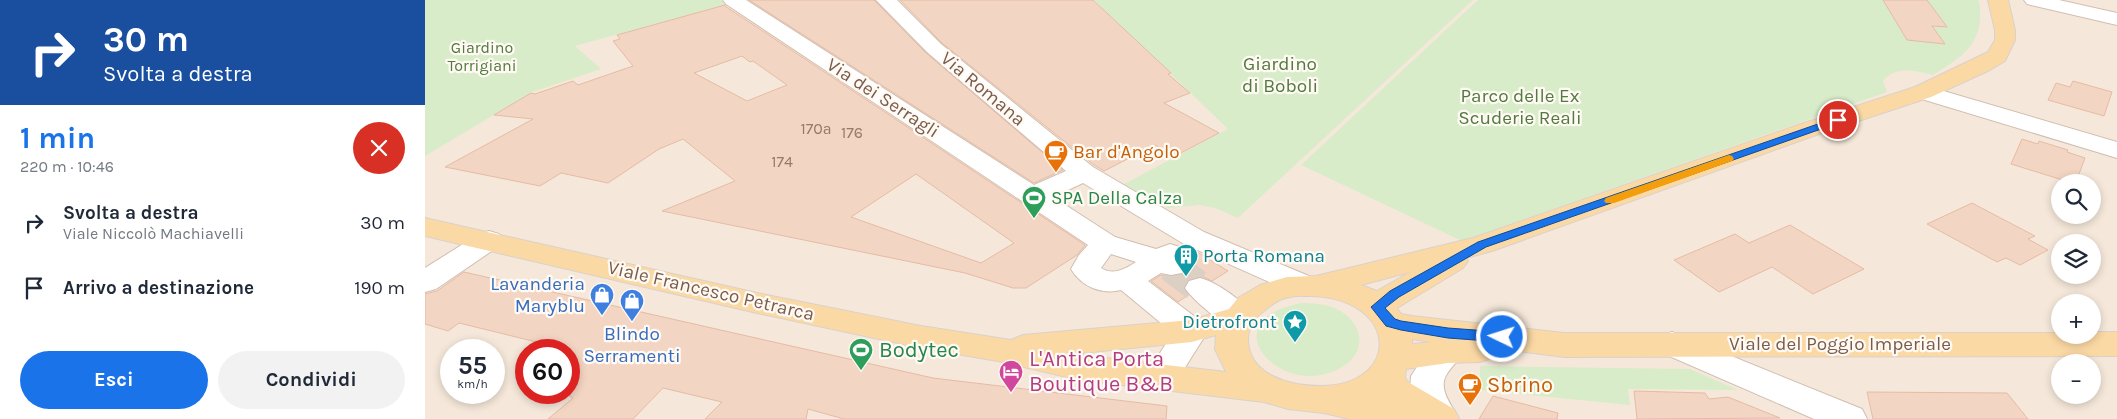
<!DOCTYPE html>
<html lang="it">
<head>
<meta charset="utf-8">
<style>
	:root { --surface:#fff; --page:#f2f2f3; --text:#1f2937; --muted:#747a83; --accent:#1a73e8 }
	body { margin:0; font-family:Karla,sans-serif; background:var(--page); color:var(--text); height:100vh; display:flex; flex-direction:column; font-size:19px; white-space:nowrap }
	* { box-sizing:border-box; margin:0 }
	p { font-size:16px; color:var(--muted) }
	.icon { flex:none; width:28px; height:28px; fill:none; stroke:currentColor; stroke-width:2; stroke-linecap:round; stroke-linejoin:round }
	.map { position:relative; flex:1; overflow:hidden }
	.panel { display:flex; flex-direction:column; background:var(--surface); width:425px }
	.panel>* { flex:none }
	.top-card { background:#1a4fa0; color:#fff; overflow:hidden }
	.tools { position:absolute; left:1626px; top:174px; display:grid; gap:10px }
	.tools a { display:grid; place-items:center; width:50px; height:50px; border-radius:50%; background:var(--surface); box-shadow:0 2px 8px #0003; font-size:25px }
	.speed { position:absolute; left:15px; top:339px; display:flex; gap:10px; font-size:25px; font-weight:700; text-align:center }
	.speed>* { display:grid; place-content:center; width:65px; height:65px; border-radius:50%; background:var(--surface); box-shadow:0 2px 8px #0003; line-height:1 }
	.speed small { font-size:12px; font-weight:400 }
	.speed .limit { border:8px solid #d22; background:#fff; color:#111 }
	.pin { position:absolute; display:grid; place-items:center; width:42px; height:42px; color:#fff; margin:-21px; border:2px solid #fff; border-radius:50%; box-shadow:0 1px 5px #0007 }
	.me { position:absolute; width:55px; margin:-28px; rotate:274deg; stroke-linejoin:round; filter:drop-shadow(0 0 4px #0008) }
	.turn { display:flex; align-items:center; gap:18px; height:105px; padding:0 20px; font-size:22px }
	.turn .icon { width:65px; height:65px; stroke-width:2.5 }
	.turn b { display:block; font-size:35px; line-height:42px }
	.round { display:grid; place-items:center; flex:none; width:52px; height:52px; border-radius:26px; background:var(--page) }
	.summary { display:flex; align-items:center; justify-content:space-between; height:85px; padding:0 20px }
	h1 { font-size:30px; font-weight:700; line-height:38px; color:var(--accent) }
	.action { display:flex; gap:10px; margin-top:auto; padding:10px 20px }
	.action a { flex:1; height:58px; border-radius:30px; background:var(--accent); color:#fff; font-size:20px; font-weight:700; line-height:58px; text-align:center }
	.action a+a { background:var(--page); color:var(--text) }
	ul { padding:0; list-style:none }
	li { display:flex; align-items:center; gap:15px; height:65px; padding:0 20px }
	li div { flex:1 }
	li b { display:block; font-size:19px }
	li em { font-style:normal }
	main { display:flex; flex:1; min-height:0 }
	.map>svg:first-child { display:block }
	.residential { fill:#f5e8da; fill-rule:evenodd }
	.green { fill:#d8ecc9 }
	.building { fill:#f3d5c3; stroke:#e6bba3; fill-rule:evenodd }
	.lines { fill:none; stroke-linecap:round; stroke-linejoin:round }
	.street-tunnel { stroke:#dcd0c4; stroke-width:32; stroke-dasharray:32 16; stroke-linecap:butt }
	.street-casing { stroke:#d1beb0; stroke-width:2 }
	.primary-casing { stroke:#dad1cd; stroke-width:2 }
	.street { fill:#fff; fill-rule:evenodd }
	.primary { fill:#fbd9a5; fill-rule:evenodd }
	.route { fill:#1a73e8; stroke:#114b97 }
	.slow { fill:#f59e0b }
	.labels { text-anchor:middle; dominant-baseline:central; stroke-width:4.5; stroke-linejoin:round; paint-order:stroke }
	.far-park-label { font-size:16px; fill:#537a41; stroke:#fffaf3 }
	.number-label { font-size:16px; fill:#987a6a }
	.park-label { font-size:19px; fill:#537a41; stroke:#fffaf3 }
	.street-label { font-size:19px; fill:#7a5c4d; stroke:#fffaf3 }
	.food-label { font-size:19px; fill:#c56008; stroke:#fffaf3; text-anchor:start }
	.leisure-label { font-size:19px; fill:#27864d; stroke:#fffaf3; text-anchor:start }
	.culture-label { font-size:19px; fill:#0d838f; stroke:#fffaf3; text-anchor:start }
	.shop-label { font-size:19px; fill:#366cbe; stroke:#fffaf3; text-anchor:end }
	.near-leisure-label { font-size:22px; fill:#27864d; stroke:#fffaf3; text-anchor:start }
	.near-hotel-label { font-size:22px; fill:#b23c85; stroke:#fffaf3; text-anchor:start }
	.near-food-label { font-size:22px; fill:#c56008; stroke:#fffaf3; text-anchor:start }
</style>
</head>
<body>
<main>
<section class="panel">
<div class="top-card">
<div class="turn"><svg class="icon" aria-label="right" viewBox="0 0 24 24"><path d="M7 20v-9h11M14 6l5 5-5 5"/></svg><div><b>30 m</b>Svolta a destra</div></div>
</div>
<div class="summary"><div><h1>1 min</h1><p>220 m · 10:46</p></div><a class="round" style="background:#d93025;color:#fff"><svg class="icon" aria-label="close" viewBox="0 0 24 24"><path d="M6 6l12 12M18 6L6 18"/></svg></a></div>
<ul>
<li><svg class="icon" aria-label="right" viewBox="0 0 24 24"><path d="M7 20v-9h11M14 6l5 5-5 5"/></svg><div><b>Svolta a destra</b><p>Viale Niccolò Machiavelli</p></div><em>30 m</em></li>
<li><svg class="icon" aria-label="arrive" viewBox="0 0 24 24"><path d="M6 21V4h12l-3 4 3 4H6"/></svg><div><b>Arrivo a destinazione</b></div><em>190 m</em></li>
</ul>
<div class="action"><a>Esci</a><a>Condividi</a></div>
</section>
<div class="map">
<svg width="1692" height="419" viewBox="0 0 1692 419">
	<rect width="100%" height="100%" fill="#fdf6ec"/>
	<!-- residential -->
	<path class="residential" d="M0 0H1692V419H0ZM1635 182H1668V215H1635ZM1635 242H1668V275H1635ZM1635 302H1668V335H1635ZM26 350H69V392H26ZM101 350H144V392H101ZM1635 362H1668V395H1635Z"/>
	<!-- green -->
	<g class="green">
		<polygon points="0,0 295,0 303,4 150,46 176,69 107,92 0,156"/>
		<polygon points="669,0 1048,0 813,218 790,208 775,205 743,208 699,184 803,129"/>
		<path d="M1053 0H1553C1556 7 1555 12 1555 19 1553 49 1531 60 1508 75 1492 71 1470 65 1458 81L1462 92 1037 241 876 165Z"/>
		<path d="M877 303C887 303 897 304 907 307 936 318 946 349 917 367 858 403 781 320 877 303Z"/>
		<polygon points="1055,366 1265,369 1313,390 1203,389 1205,405 1055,390"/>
	</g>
	<!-- building -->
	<g class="building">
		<polygon points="324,0 449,0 501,53 638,170 609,183"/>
		<polygon points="475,0 668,0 746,73 743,74 765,93 739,103 794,133 750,156 730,145 679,171 669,165 517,43"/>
		<polygon points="1458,0 1502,0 1522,27 1507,26 1520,44 1482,40"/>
		<path d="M300 5V6L660 245 652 255 601 288H588L540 273 237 211 310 181 258 139 234 149 183 183 136 173 115 186 20 167 108 119 69 115 106 93 110 94 148 81 153 85 208 66 188 41 195 39 192 35ZM317 56 325 62 328 61 362 85 322 101 269 73ZM491 174 589 243 556 263 426 217Z"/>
		<polygon points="1648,81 1687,92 1679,116 1623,100 1631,83 1645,87"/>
		<polygon points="1597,139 1613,144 1614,141 1643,150 1642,152 1660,158 1651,182 1644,182 1586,164"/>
		<polygon points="1547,203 1610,236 1603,239 1623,250 1595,265 1581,258 1572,262 1502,224"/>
		<polygon points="1365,225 1439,269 1388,294 1347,267 1294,292 1249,260 1310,234 1324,243"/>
		<polygon points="772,252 803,271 787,281 776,276 764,279 758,287 763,295 753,302 726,281 736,275 746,277 757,275 763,267 759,259"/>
		<polygon points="39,272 508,378 742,406 741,419 419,419 383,409 381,419 280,419 297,402 238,388 208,419 123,419 148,398 144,396 144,350 34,323 23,331 0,324 0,294 12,291"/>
		<polygon points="1209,391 1280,393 1284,399 1303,397 1355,418 1212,419"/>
		<polygon points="1442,392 1582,393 1603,419 1448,419"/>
		<polygon points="1068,396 1133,413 1132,419 1054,419"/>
	</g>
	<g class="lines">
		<!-- street-tunnel -->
		<polyline class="street-tunnel" points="746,266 775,288"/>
		<defs>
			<g id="street">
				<path d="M298 0H321L609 185 641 171 502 52 451 0H472L516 44 668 167 779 232 891 279 895 286 891 293 880 296 869 293 759 244 658 183 628 197 690 237 731 249 745 244 755 247 760 253 756 259 761 266 757 273 746 275 736 273 723 281 778 323 783 331 749 385 737 389 725 385 720 376 748 333 696 290C676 295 656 286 646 269L654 255 663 245 301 4ZM686 254 711 262C700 269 688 276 676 268Z"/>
				<polygon points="1599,0 1634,0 1692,13 1692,25 1602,4"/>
				<polygon points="1498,85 1692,142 1692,158 1490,97 1487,92 1490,87"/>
				<polygon points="64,231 74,234 78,240 74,246 11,289 0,292 0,268 54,234"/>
				<path d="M775 278C792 282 820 302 829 317L824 325C821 326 816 328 813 328 800 328 767 299 760 288L764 281Z"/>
				<polygon points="1247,332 1437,409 1442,419 1389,419 1235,352 1231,344 1235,336"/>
				<path d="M1023 339 1035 343 1040 351C1035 360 1027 365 1022 374 1012 388 1027 406 1034 419H998L985 391 986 376 1002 352 1011 343Z"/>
			</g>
			<path id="primary" d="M1563 0H1583L1590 30V40L1580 61 1565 70 1506 97 1391 135 1067 251 1041 258 1043 261 1038 268 972 308 976 314 987 316 1139 333H1635V335H1668V332H1692V356L1139 357 1070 348 1072 350 1067 358 1055 362 1023 363 981 369 980 378 983 382 1029 409 1034 419H924L899 413 863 409 839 402 655 380 573 361 496 348 332 313 0 236V218L332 293 496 326 586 340 598 335 766 320 804 309 813 298 835 285 862 277 891 276 1048 238 1373 125 1490 87 1563 52 1570 40V30ZM985 272 952 291 936 285ZM888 296C975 300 976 386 895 386 866 386 824 376 823 340 823 328 829 318 839 311 846 305 855 298 865 297 873 295 881 296 888 296ZM791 335 790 349 801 372 647 354 767 342ZM987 338V339L1007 342 987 344Z"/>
		</defs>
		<!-- street casing -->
		<use href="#street" class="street-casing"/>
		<!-- primary casing -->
		<use href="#primary" class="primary-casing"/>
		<!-- street -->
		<use href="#street" class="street"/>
		<!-- primary -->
		<use href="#primary" class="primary"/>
	</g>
	<!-- route -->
	<polygon class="route" points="1413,117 1418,120 1416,122 1061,247 974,297 960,308 970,319 976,321 1023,328 1077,332 1082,334 1084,337 1082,340 1077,342 1023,338 976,330 961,326 946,307 965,291 1053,242"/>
	<!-- slow -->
	<polygon class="slow" points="1304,155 1307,156 1309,159 1307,161 1189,203 1181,203 1179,201 1181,198"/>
	<!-- icons -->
	<defs>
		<symbol id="cafe-pin" viewBox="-11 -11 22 30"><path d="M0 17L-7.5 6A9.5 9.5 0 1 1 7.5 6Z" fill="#e8710a" stroke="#fffaf3"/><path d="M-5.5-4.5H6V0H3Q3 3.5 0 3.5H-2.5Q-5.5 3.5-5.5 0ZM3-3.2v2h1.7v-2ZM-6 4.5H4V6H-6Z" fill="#fff"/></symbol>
		<symbol id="stadium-pin" viewBox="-11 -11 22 30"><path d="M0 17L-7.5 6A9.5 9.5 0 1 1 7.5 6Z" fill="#2e9e5b" stroke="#fffaf3"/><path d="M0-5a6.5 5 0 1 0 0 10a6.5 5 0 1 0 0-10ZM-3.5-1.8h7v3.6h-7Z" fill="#fff"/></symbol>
		<symbol id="building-pin" viewBox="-11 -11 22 30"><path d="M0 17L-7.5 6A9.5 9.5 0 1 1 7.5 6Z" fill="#0f9aa8" stroke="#fffaf3"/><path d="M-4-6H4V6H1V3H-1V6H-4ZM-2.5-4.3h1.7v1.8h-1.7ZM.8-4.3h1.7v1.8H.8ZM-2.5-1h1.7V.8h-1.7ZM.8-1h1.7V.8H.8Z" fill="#fff"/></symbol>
		<symbol id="shop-pin" viewBox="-11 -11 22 30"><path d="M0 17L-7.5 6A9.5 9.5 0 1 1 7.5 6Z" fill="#3f7fe0" stroke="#fffaf3"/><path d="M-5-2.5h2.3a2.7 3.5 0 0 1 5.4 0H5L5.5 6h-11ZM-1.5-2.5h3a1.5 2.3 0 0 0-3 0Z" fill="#fff"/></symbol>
		<symbol id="sight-pin" viewBox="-11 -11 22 30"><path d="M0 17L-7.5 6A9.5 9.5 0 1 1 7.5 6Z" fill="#0f9aa8" stroke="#fffaf3"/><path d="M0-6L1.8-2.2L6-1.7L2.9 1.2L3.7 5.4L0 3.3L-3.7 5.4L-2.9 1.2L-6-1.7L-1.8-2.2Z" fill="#fff"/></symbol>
		<symbol id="hotel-pin" viewBox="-11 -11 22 30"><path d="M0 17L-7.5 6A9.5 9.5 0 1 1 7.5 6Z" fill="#d1479c" stroke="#fffaf3"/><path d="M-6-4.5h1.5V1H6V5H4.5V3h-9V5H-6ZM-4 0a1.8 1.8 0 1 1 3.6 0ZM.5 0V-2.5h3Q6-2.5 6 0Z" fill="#fff"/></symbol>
	</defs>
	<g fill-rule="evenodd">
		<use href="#cafe-pin" x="617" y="138" width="28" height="38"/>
		<use href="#stadium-pin" x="595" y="184" width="28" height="38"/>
		<use href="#building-pin" x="747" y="242" width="28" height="38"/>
		<use href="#shop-pin" x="163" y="281" width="28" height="38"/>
		<use href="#shop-pin" x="193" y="287" width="28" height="38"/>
		<use href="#sight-pin" x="856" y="308" width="28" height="38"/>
		<use href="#stadium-pin" x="422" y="336" width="28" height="38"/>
		<use href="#hotel-pin" x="572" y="358" width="28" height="38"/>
		<use href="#cafe-pin" x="1031" y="371" width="28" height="38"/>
	</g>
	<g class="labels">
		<!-- far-park labels -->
		<g class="far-park-label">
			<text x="57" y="47">Giardino<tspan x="57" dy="18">Torrigiani</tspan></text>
		</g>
		<!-- number labels -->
		<g class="number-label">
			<text x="391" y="128">170a</text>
			<text x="427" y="132">176</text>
			<text x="357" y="161">174</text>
		</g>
		<!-- park labels -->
		<g class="park-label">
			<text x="855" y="64">Giardino<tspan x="855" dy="22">di Boboli</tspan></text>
			<text x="1095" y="96">Parco delle Ex<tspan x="1095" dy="22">Scuderie Reali</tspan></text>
		</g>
		<!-- street labels -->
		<g class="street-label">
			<text transform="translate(558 89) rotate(40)">Via Romana</text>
			<text transform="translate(458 98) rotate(33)">Via dei Serragli</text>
			<text transform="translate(286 291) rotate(13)">Viale Francesco Petrarca</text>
			<text x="1415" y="344">Viale del Poggio Imperiale</text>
		</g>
		<!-- food labels -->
		<g class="food-label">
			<text x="648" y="152">Bar d'Angolo</text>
		</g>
		<!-- leisure labels -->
		<g class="leisure-label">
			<text x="626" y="198">SPA Della Calza</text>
		</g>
		<!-- culture labels -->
		<g class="culture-label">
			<text x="778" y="256">Porta Romana</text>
			<text x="852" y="322" text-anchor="end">Dietrofront</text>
		</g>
		<!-- shop labels -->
		<g class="shop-label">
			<text x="160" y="284">Lavanderia<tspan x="160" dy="22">Maryblu</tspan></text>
			<text x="207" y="334" text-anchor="middle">Blindo<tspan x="207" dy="22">Serramenti</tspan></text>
		</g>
		<!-- near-leisure labels -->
		<g class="near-leisure-label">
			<text x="454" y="350">Bodytec</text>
		</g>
		<!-- near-hotel labels -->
		<g class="near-hotel-label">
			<text x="604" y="359">L'Antica Porta<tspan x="604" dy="25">Boutique B&amp;B</tspan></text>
		</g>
		<!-- near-food labels -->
		<g class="near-food-label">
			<text x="1062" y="385">Sbrino</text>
		</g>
	</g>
</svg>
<div class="tools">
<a><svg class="icon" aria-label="search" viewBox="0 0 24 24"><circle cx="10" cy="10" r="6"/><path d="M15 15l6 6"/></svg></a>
<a><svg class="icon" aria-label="layers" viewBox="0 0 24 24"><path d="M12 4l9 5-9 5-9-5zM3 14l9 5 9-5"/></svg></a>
<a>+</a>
<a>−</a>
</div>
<div class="speed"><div>55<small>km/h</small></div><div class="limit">60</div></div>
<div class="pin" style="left:1413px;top:120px;background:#d93025"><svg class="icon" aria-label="arrive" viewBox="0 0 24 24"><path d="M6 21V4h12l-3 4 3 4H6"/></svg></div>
<svg class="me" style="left:1077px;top:337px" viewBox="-20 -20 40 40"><circle r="17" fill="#1a73e8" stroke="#fff" stroke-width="3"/><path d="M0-11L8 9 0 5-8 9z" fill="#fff"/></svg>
</div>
</main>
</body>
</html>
